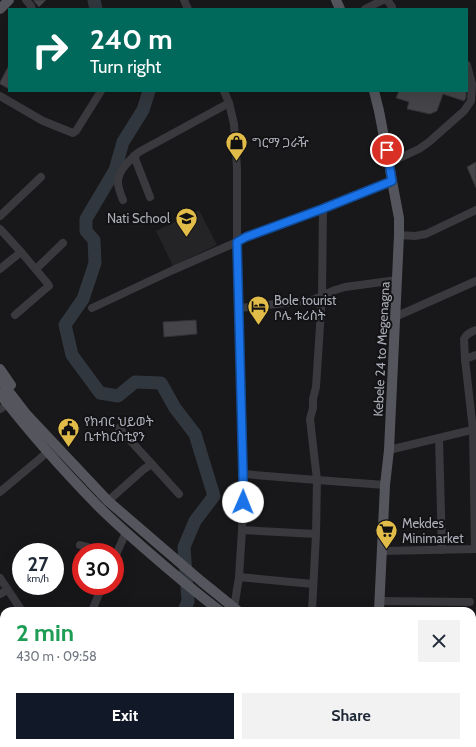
<!DOCTYPE html>
<html lang="en">
<head>
<meta charset="utf-8">
<style>
	:root { --surface:#fff; --page:#f2f2f3; --text:#1f2937; --muted:#747a83; --accent:#111827 }
	body { margin:0; font-family:Cabin,"Noto Sans Ethiopic",sans-serif; background:var(--page); color:var(--text); height:100vh; display:flex; flex-direction:column; font-size:15px; white-space:nowrap }
	* { box-sizing:border-box; margin:0 }
	p { font-size:13px; color:var(--muted) }
	.icon { flex:none; width:22px; height:22px; fill:none; stroke:currentColor; stroke-width:2; stroke-linecap:round; stroke-linejoin:round }
	.map { position:relative; flex:1; overflow:hidden }
	.side { position:absolute; left:0px; top:607px; width:476px; height:140px; display:flex; flex-direction:column; background:var(--surface); border-radius:12px 12px 0 0; box-shadow:0 4px 16px #0002 }
	.side>* { flex:none }
	.banner { position:absolute; left:8px; top:8px; width:460px; height:84px; border-radius:0px; box-shadow:0 4px 16px #0002; background:#00695c; color:#fff; overflow:hidden }
	.speed { position:absolute; left:12px; top:543px; display:flex; gap:8px; font-size:20px; font-weight:700; text-align:center }
	.speed>* { display:grid; place-content:center; width:52px; height:52px; border-radius:50%; background:var(--surface); box-shadow:0 4px 16px #0002; line-height:1 }
	.speed small { font-size:10px; font-weight:400 }
	.speed .limit { border:6px solid #d22; background:#fff; color:#111 }
	.pin { position:absolute; display:grid; place-items:center; width:34px; height:34px; color:#fff; margin:-17px; border:2px solid #fff; border-radius:50%; box-shadow:0 1px 4px #0007 }
	.me { position:absolute; width:44px; margin:-22px; rotate:1deg; stroke-linejoin:round; filter:drop-shadow(0 0 3px #0008) }
	.turn { display:flex; align-items:center; gap:14px; height:84px; padding:0 16px; font-size:18px }
	.turn .icon { width:52px; height:52px; stroke-width:2.5 }
	.turn b { display:block; font-size:28px; line-height:34px }
	.round { display:grid; place-items:center; flex:none; width:42px; height:42px; border-radius:0px; background:var(--page) }
	.summary { display:flex; align-items:center; justify-content:space-between; height:68px; padding:0 16px }
	h1 { font-size:24px; font-weight:700; line-height:30px; color:#1e9e55 }
	.button { display:flex; gap:8px; margin-top:auto; padding:8px 16px }
	.button a { flex:1; height:46px; border-radius:0px; background:var(--accent); color:#fff; font-size:16px; font-weight:700; line-height:46px; text-align:center }
	.button a+a { background:var(--page); color:var(--text) }
	.map>svg:first-child { display:block }
	.built { fill:#242426 }
	.lines { fill:none; stroke-linecap:round; stroke-linejoin:round }
	.river { stroke:#31373e; stroke-width:13 }
	.building { fill:#454549; stroke:#323235 }
	.minor { stroke:#39393e; stroke-width:8 }
	.major { stroke:#55565d; stroke-width:10 }
	.route-casing { stroke:#114b97; stroke-width:10 }
	.route { stroke:#1a73e8; stroke-width:7 }
	.labels { text-anchor:middle; dominant-baseline:central; stroke-width:4; stroke-linejoin:round; paint-order:stroke }
	.poi-label { font-size:13px; fill:#abaeb8; stroke:#131214; text-anchor:start }
	.street-label { font-size:13px; fill:#abaeb8; stroke:#131214 }
</style>
</head>
<body>
<div class="map">
<svg width="476" height="747" viewBox="0 0 476 747">
	<rect width="100%" height="100%" fill="#181719"/>
	<!-- built -->
	<g class="built">
		<polygon points="199,210 217,245 173,266 156,231"/>
		<polygon points="300,743 371,743 371,747 299,747"/>
	</g>
	<g class="lines">
		<!-- river -->
		<g class="river">
			<polyline points="94,0 96,9"/>
			<polyline points="149,91 143,110 123,142 115,170 86,219 86,231 94,240 95,263 83,299 65,325 72,355 100,393 118,396 135,382 161,383 175,408 195,434 214,496 195,521 184,547 188,601 184,611"/>
			<polyline points="124,747 127,743"/>
		</g>
	</g>
	<!-- building -->
	<g class="building">
		<polygon points="33,0 46,0 39,7"/>
		<polygon points="9,65 9,89 0,84 0,82"/>
		<polygon points="399,91 466,91 466,98 464,101 443,94 437,111 430,114 407,109 409,102 396,98"/>
		<polygon points="476,162 476,188 467,167"/>
		<polygon points="196,320 197,334 164,337 163,322"/>
	</g>
	<g class="lines">
		<!-- minor -->
		<g class="minor">
			<polyline points="26,0 31,6 32,9"/>
			<polyline points="184,0 188,9"/>
			<polyline points="385,0 388,1 392,7 392,9"/>
			<polyline points="365,9 383,0"/>
			<polyline points="224,91 229,103 234,124 237,168 237,242 243,474 242,530 239,577 234,608"/>
			<polyline points="0,96 43,121 73,133 76,131 101,91"/>
			<polyline points="134,156 150,197"/>
			<polyline points="389,163 419,149 429,142 464,111 471,101 472,84 467,65"/>
			<path d="M123 200C121 195 118 188 118 182 118 170 131 159 139 152L229 103"/>
			<polyline points="323,209 322,295 316,387 313,399 313,408 310,419 317,480 385,485"/>
			<polyline points="0,216 41,177"/>
			<polyline points="0,229 21,252 48,284 49,286 44,290 15,315"/>
			<polyline points="399,235 415,236 426,234 476,210"/>
			<polyline points="0,269 21,252"/>
			<polyline points="36,269 63,243"/>
			<polyline points="92,308 173,270 237,242 246,237 323,209 392,181"/>
			<polyline points="239,308 313,300 335,290 345,287 397,280"/>
			<polyline points="395,317 476,281"/>
			<path d="M465 359 464 339C466 334 471 332 476 330"/>
			<polyline points="0,409 2,408"/>
			<polyline points="119,428 179,494"/>
			<polyline points="439,438 442,550"/>
			<polyline points="389,450 476,429"/>
			<polyline points="243,474 317,480 316,534 312,611"/>
			<polyline points="0,492 43,456"/>
			<polyline points="108,501 144,469 152,464"/>
			<polyline points="242,530 316,534"/>
			<polyline points="80,545 106,552"/>
			<polyline points="475,549 473,430 465,359 476,355"/>
			<polyline points="382,551 476,549"/>
			<polyline points="115,557 126,532"/>
			<polyline points="239,577 313,584"/>
			<polyline points="0,578 22,611"/>
			<polyline points="0,594 8,590"/>
			<polyline points="380,601 470,602"/>
			<polyline points="92,611 102,586"/>
			<polyline points="0,695 4,693"/>
			<polyline points="0,718 4,718"/>
			<polyline points="38,747 40,743"/>
			<polyline points="174,747 176,743"/>
			<polyline points="212,747 213,743"/>
			<polyline points="252,747 252,743"/>
			<polyline points="294,747 294,743"/>
		</g>
		<!-- major -->
		<g class="major">
			<polyline points="336,0 340,9"/>
			<polyline points="0,9 9,0"/>
			<polyline points="374,91 379,111 389,163 392,181 399,218 399,235 389,450 385,485 379,611"/>
			<polyline points="0,369 11,385"/>
			<polyline points="0,380 27,415 108,501 201,581 238,611"/>
			<path d="M0 394C30 433 63 470 98 506 113 521 129 535 145 549 169 570 194 591 220 611"/>
			<polyline points="472,651 476,651"/>
			<polyline points="472,662 476,662"/>
			<polyline points="376,743 376,747"/>
		</g>
	</g>
	<g class="lines">
		<defs>
			<polyline id="route" points="243,502 243,474 237,242 246,237 322,209 392,181 387,150"/>
		</defs>
		<!-- route casing -->
		<use href="#route" class="route-casing"/>
		<!-- route -->
		<use href="#route" class="route"/>
	</g>
	<!-- icons -->
	<defs>
		<symbol id="shop-pin" viewBox="-11 -11 22 30"><path d="M0 17L-7.5 6A9.5 9.5 0 1 1 7.5 6Z" fill="#e1bc48" stroke="#131214"/><path d="M-5-2.5h2.3a2.7 3.5 0 0 1 5.4 0H5L5.5 6h-11ZM-1.5-2.5h3a1.5 2.3 0 0 0-3 0Z" fill="#111"/></symbol>
		<symbol id="school-pin" viewBox="-11 -11 22 30"><path d="M0 17L-7.5 6A9.5 9.5 0 1 1 7.5 6Z" fill="#e1bc48" stroke="#131214"/><path d="M0-5L7-2L0 1L-7-2ZM-4 1L0 2.5L4 1V4Q0 6-4 4Z" fill="#111"/></symbol>
		<symbol id="hotel-pin" viewBox="-11 -11 22 30"><path d="M0 17L-7.5 6A9.5 9.5 0 1 1 7.5 6Z" fill="#e1bc48" stroke="#131214"/><path d="M-6-4.5h1.5V1H6V5H4.5V3h-9V5H-6ZM-4 0a1.8 1.8 0 1 1 3.6 0ZM.5 0V-2.5h3Q6-2.5 6 0Z" fill="#111"/></symbol>
		<symbol id="civic-pin" viewBox="-11 -11 22 30"><path d="M0 17L-7.5 6A9.5 9.5 0 1 1 7.5 6Z" fill="#e1bc48" stroke="#131214"/><path d="M-.6-6.5H3V-4.5H.6V-3L4-1V1h2V6H-6V1h2V-1L-.6-3ZM-1.2 2.5V6h2.4V2.5Z" fill="#111"/></symbol>
		<symbol id="supermarket-pin" viewBox="-11 -11 22 30"><path d="M0 17L-7.5 6A9.5 9.5 0 1 1 7.5 6Z" fill="#e1bc48" stroke="#131214"/><path d="M-6-5.5h2.5l.6 2H6L4.5 2H-2.5L-4.4-4H-6ZM-1.5 3.2a1.3 1.3 0 1 0 .1 0ZM3 3.2a1.3 1.3 0 1 0 .1 0Z" fill="#111"/></symbol>
	</defs>
	<g fill-rule="evenodd">
		<use href="#shop-pin" x="224" y="130" width="25" height="34"/>
		<use href="#school-pin" x="174" y="206" width="25" height="34"/>
		<use href="#hotel-pin" x="246" y="294" width="25" height="34"/>
		<use href="#civic-pin" x="56" y="416" width="25" height="34"/>
		<use href="#supermarket-pin" x="374" y="518" width="25" height="34"/>
	</g>
	<g class="labels">
		<!-- poi labels -->
		<g class="poi-label">
			<text x="252" y="142">ግርማ ጋራዥ</text>
			<text x="170" y="218" text-anchor="end">Nati School</text>
			<text x="274" y="300">Bole tourist<tspan x="274" dy="15">ቦሌ ቱሪስት</tspan></text>
			<text x="84" y="421">የክብር ህይወት<tspan x="84" dy="15">ቤተክርስቲያን</tspan></text>
			<text x="402" y="523">Mekdes<tspan x="402" dy="15">Minimarket</tspan></text>
		</g>
		<!-- street labels -->
		<g class="street-label">
			<text transform="translate(381 349) rotate(-87)">Kebele 24 to Megenagna</text>
		</g>
	</g>
</svg>
<div class="speed"><div>27<small>km/h</small></div><div class="limit">30</div></div>
<div class="pin" style="left:387px;top:150px;background:#d93025"><svg class="icon" aria-label="arrive" viewBox="0 0 24 24"><path d="M6 21V4h12l-3 4 3 4H6"/></svg></div>
<svg class="me" style="left:243px;top:502px" viewBox="-20 -20 40 40"><circle r="19" fill="#fff"/><path d="M0-13L10 11 0 6-10 11z" fill="#1a73e8"/></svg>
<div class="banner">
<div class="turn"><svg class="icon" aria-label="right" viewBox="0 0 24 24"><path d="M7 20v-9h11M14 6l5 5-5 5"/></svg><div><b>240 m</b>Turn right</div></div>
</div>
<section class="side">
<div class="summary"><div><h1>2 min</h1><p>430 m · 09:58</p></div><a class="round"><svg class="icon" aria-label="close" viewBox="0 0 24 24"><path d="M6 6l12 12M18 6L6 18"/></svg></a></div>
<div class="button"><a>Exit</a><a>Share</a></div>
</section>
</div>
</body>
</html>
